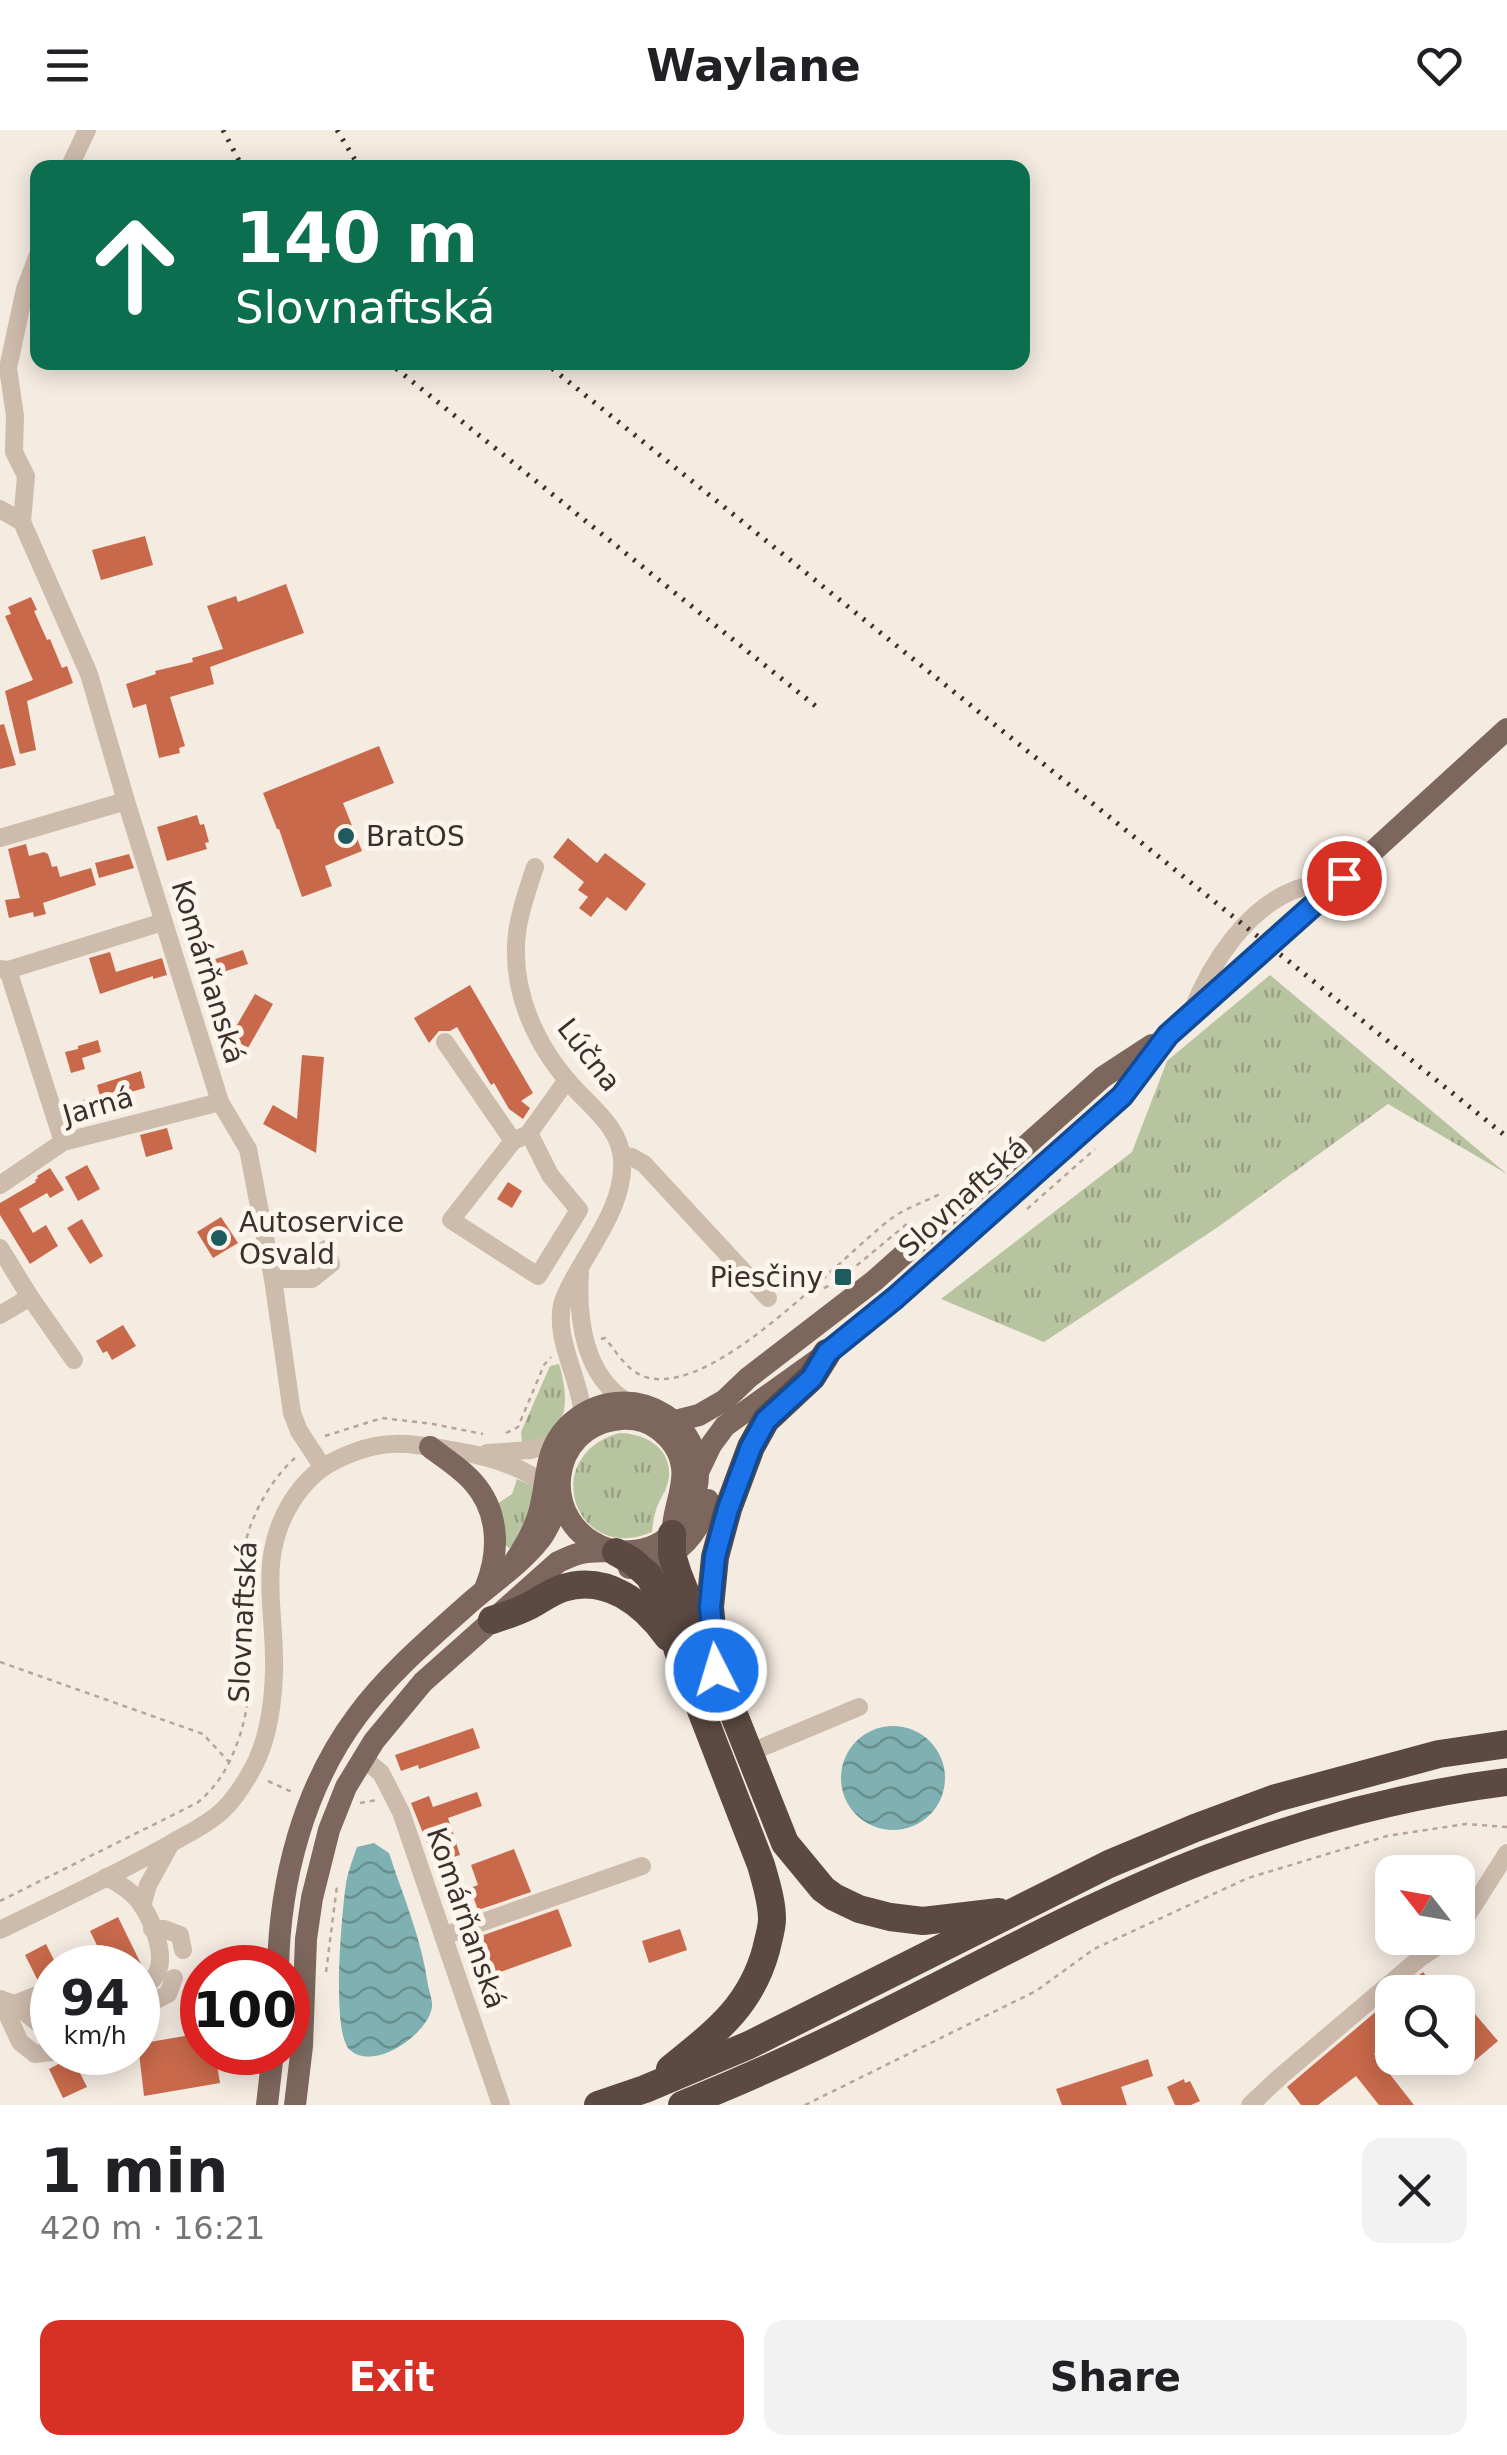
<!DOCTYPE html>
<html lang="en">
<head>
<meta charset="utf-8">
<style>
	:root { --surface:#fff; --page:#f2f2f2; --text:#202124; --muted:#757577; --accent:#d93025 }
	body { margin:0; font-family:"DejaVu Sans",sans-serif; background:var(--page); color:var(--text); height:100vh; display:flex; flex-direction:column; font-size:38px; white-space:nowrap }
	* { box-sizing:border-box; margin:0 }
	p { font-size:32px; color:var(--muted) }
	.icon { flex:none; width:55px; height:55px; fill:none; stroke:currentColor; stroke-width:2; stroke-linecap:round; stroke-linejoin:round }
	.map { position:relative; height:1975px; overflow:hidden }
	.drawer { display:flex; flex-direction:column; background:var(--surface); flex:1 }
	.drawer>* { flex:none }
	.hud { position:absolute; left:30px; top:30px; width:1000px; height:210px; border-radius:20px; box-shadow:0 5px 25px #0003; background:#0b6e4f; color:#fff; overflow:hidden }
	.needle { width:65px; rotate:301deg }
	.controls { position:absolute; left:1375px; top:1725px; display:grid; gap:20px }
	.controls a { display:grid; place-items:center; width:100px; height:100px; border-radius:20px; background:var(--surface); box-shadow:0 5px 25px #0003; font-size:50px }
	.speed { position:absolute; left:30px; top:1815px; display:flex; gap:20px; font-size:50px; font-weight:700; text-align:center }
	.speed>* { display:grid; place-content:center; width:130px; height:130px; border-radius:50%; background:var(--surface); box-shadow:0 5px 25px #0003; line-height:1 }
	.speed small { font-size:25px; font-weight:400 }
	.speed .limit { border:15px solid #d22; background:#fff; color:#111 }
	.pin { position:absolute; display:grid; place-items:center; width:85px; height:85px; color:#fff; margin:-42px; border:5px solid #fff; border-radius:50%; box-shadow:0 2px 10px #0007 }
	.me { position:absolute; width:110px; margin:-55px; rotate:355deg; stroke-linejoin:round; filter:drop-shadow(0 0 8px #0008) }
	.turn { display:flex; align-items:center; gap:35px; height:210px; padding:0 40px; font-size:45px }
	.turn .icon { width:130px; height:130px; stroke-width:2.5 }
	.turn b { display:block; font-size:70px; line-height:85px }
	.round { display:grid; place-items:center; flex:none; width:105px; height:105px; border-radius:20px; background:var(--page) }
	.overview { display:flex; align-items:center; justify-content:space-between; height:170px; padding:0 40px }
	h1 { font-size:60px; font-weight:700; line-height:75px }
	.cta { display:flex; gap:20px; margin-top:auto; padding:20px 40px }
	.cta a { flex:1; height:115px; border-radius:20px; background:var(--accent); color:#fff; font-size:40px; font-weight:700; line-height:115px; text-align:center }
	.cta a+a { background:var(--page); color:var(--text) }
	header { display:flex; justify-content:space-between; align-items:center; height:130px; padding:0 40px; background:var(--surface); font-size:45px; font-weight:700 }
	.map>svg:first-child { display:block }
	.grass { fill:url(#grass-tufts) }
	.water { fill:url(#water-waves) }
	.building { fill:#c8694b }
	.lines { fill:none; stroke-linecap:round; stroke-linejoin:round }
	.path { stroke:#b9a596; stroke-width:2.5; stroke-dasharray:5 5; stroke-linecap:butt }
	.minor { stroke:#cdbbac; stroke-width:18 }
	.major { stroke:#7d675c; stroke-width:22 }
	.highway { stroke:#5c4a42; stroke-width:28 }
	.rail { stroke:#3b302b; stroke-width:5; stroke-dasharray:2.5 8; stroke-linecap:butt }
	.route-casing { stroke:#114b97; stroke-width:25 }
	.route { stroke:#1a73e8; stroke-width:18 }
	.poi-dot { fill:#1f5a5e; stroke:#fbf5ee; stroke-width:4 }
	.labels { text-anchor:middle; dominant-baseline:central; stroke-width:10; stroke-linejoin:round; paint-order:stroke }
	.poi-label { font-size:28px; fill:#3b302b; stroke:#fbf5ee; text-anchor:start }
	.street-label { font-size:28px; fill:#3b302b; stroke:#fbf5ee }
</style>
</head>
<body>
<header><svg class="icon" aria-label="menu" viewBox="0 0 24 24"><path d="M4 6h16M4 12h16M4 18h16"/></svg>Waylane<svg class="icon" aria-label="heart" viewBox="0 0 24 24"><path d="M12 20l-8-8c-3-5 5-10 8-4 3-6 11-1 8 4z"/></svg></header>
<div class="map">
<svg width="1507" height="1975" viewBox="0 0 1507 1975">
	<defs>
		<pattern id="grass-tufts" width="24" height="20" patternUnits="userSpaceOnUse" patternTransform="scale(2.5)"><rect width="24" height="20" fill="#b8c4a0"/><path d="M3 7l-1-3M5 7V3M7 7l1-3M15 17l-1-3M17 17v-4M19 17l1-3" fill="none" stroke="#97a083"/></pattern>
		<pattern id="water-waves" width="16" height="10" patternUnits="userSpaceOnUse" patternTransform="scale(2.5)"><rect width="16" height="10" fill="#7fb0b2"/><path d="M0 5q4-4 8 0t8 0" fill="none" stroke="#699091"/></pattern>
	</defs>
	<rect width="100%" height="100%" fill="#f4ebe1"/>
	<!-- grass -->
	<g class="grass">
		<polygon points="1270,845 1507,1044 1388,974 1218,1097 1044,1212 941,1169 1132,1022 1167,931"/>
		<path d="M559 1234C566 1258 572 1291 546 1307 540 1311 529 1311 522 1313L521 1302 550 1236Z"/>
		<path d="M619 1303C644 1303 671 1317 669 1346 668 1358 661 1367 657 1377 654 1385 653 1393 652 1402 576 1435 537 1327 619 1303Z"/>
		<polygon points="517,1349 533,1356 532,1377 513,1415 509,1418 504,1414 497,1374 512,1364"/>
	</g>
	<!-- water -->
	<g class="water">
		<circle cx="893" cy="1648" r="52"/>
		<path d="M374 1713 389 1723C403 1766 422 1810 428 1855 429 1861 433 1871 432 1877 428 1905 372 1943 349 1919 331 1899 342 1782 346 1753 348 1741 353 1729 357 1717Z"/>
	</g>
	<!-- building -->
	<g class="building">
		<polygon points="145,406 153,435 101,450 92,420"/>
		<polygon points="286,454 304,503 210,537 214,554 170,567 185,616 179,618 180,623 159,628 146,574 133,578 126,554 156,544 155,541 193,532 192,528 223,519 207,476 236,466 238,472"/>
		<polygon points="31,467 37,480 34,481 47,510 50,509 62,538 67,536 73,553 27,571 36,620 20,624 5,561 33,550 5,486 11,484 8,477"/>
		<polygon points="4,594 16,635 0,639 0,595"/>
		<polygon points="379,616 394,653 343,673 362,721 325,736 332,756 302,767 279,699 277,699 263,663"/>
		<polygon points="197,685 200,695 204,694 209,712 205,713 207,719 167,731 157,697"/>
		<polygon points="568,708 597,733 605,723 646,754 626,781 607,767 591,787 579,778 588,767 578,760 584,752 553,727"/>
		<polygon points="26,714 29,726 44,722 48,724 52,737 57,736 60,747 91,738 96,755 43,773 46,784 34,787 33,782 9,788 5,770 20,768 8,719"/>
		<polygon points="129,724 134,738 99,748 95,733"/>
		<polygon points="243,820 248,834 198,850 194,836"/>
		<polygon points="110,822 116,842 162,828 167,845 153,849 153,846 100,864 89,828"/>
		<polygon points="470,855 533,963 521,971 530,978 523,989 509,979 494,953 491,955 457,897 450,901 439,901 429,913 414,888"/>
		<polygon points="255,864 273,874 248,918 230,907"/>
		<polygon points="98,910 101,922 82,928 85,939 71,943 65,922 78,919 78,916"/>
		<polygon points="302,925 324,927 316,1023 263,994 273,975 297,989"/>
		<polygon points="141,941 145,958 127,963 128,969 87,982 90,992 71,997 64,975 100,966 97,955"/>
		<polygon points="167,998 173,1019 146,1027 140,1005"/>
		<polygon points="87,1035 100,1059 78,1071 65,1047"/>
		<polygon points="50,1038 64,1060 50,1068 47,1063 19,1079 33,1103 46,1095 58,1116 30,1134 0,1085 0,1073 36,1052 35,1050 38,1048 37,1046"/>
		<polygon points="508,1052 522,1061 512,1078 497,1069"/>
		<polygon points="221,1087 238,1113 213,1128 197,1102"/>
		<polygon points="82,1089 103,1126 90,1134 67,1098"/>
		<polygon points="123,1195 136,1216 112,1230 107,1221 103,1223 96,1211"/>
		<polygon points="473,1598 480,1618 419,1639 418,1635 401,1641 395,1625"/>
		<polygon points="477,1662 482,1676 448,1688 460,1725 435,1733 411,1673 429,1666 433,1677"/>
		<polygon points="514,1719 531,1762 478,1780 470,1758 478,1755 471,1735"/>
		<polygon points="558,1779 572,1816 495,1844 481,1806"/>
		<polygon points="118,1787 143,1838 108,1838 90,1801"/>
		<polygon points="680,1799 687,1820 649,1833 642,1811"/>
		<polygon points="46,1814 58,1838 52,1838 52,1847 38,1851 25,1825"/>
		<polygon points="1423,1842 1438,1862 1411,1862 1406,1856"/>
		<polygon points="1458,1864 1498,1911 1472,1933 1462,1921 1473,1912 1458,1894"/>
		<polygon points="1392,1868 1392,1907 1374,1924 1414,1975 1379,1975 1356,1946 1318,1975 1301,1975 1287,1957"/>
		<polygon points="202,1878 202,1922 215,1922 220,1953 144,1966 138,1914 185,1906 181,1881"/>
		<polygon points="72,1927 87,1957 63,1968 49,1939"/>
		<polygon points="1148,1929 1153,1946 1121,1957 1127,1975 1062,1975 1056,1959"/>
		<polygon points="1184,1949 1185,1953 1190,1951 1200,1971 1191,1975 1175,1975 1167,1957"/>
	</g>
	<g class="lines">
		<!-- path -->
		<g class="path">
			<polyline points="1027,1079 1095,1019"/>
			<polyline points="806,1167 838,1151 908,1093"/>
			<path d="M601 1209 605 1208C618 1224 628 1243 649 1248 719 1263 839 1128 892 1088 906 1078 924 1072 940 1064"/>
			<polyline points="506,1303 518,1297 544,1235 551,1227"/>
			<polyline points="325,1306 382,1288 433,1294 483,1304"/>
			<polyline points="0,1532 203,1604 229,1632"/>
			<polyline points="268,1651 292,1662"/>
			<polyline points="360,1673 377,1670"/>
			<path d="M0 1771 197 1673C218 1656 229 1636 238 1611 256 1560 248 1518 245 1467 244 1454 242 1440 243 1428 246 1393 269 1351 295 1328"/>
			<polyline points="326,1842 337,1756"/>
			<polyline points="805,1975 1036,1861 1094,1819 1248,1748 1387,1706 1466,1694 1507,1697"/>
		</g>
		<!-- minor -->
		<g class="minor">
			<polyline points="69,38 87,0"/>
			<polyline points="0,379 22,392 89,544 126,671 220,972 248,1019 273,1149 292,1283 299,1301 322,1336"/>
			<polyline points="22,392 26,346 14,322 15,286 8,238 25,159 38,125"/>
			<polyline points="0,708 126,671"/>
			<path d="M535 737C528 758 520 780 517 803 510 862 537 919 577 961 596 981 620 1000 622 1029 625 1070 597 1107 578 1141 572 1152 565 1163 562 1175 554 1212 584 1254 583 1294"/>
			<polyline points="0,839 8,840 163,792"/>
			<polyline points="8,840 63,1012"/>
			<path d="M1192 881C1211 833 1247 777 1297 759 1312 754 1328 752 1344 748"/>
			<polyline points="445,912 513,1011 524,1006"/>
			<polyline points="513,1011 451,1090 538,1146 579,1080 550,1045 529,1003 567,950"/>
			<polyline points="622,1025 632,1027 644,1034 768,1168"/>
			<polyline points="0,1055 63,1012 220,972"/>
			<polyline points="0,1118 30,1167 74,1230"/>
			<path d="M580 1143C577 1189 584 1247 629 1273"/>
			<polyline points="273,1149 312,1149 331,1134 326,1119"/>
			<polyline points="0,1185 30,1167"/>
			<polyline points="487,1323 531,1320 556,1312"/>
			<polyline points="749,1623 859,1577"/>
			<polyline points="363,1628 381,1643 401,1682 501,1975"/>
			<path d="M106 1747C120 1753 135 1764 143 1777 153 1793 167 1827 156 1845 152 1852 145 1856 138 1860"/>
			<polyline points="142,1776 148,1755 170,1715"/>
			<polyline points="152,1799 164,1799 180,1805 183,1820"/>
			<path d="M0 1800C57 1772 115 1745 170 1714 187 1704 207 1695 222 1681 232 1672 242 1657 249 1645 267 1616 273 1575 274 1542 276 1479 256 1429 292 1371 303 1354 317 1339 336 1330 363 1317 386 1311 416 1315 463 1321 515 1328 552 1360"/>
			<polyline points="1458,1800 1507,1723"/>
			<polyline points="443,1806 642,1736"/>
			<polyline points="0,1869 20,1912 35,1924 52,1922"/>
			<polyline points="0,1869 14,1874 52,1904"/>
			<polyline points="14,1874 52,1859"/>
			<polyline points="138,1879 168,1864 174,1848"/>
			<polyline points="1250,1975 1281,1946 1420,1828 1450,1808"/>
		</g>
		<!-- major -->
		<g class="major">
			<polyline points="664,1294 699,1285 725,1270 748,1248 874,1151 1103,947 1152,915"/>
			<path d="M430 1317C444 1328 461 1338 473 1352 499 1381 500 1421 486 1456"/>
			<polyline points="699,1340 711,1315 725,1296 827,1223 895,1168 975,1097 1122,966 1168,905 1191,883 1269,816 1507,599"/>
			<path d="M608 1419C537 1395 547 1295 621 1289 635 1288 647 1291 658 1299 670 1308 680 1321 682 1337 685 1356 674 1378 673 1397"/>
			<path d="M629 1438C669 1435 699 1409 708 1370"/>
			<path d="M278 1838C280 1749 304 1657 357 1586 387 1545 427 1511 465 1477 489 1455 519 1436 539 1411 549 1399 554 1384 560 1370"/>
			<polyline points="267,1975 273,1922"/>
			<path d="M295 1975 302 1916 306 1809 312 1768 329 1700 346 1657 374 1611 423 1552 558 1432C567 1428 576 1423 587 1422 612 1419 637 1427 661 1412 674 1404 684 1392 690 1378 727 1297 626 1237 567 1297 543 1322 548 1352 539 1383 533 1403 523 1419 511 1437"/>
		</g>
		<!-- highway -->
		<g class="highway">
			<polyline points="672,1404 672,1425 678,1444 785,1713 823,1759 834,1767 859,1779 890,1787 923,1791 999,1782"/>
			<path d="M616 1422 632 1431 649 1446 664 1473 678 1521 761 1735C766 1753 772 1771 772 1789 772 1799 768 1810 766 1820 750 1878 714 1903 670 1939"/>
			<path d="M492 1490C505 1486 517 1482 529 1476 540 1470 551 1462 563 1458 607 1444 644 1474 668 1507"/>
			<polyline points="713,1508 710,1477 715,1427 728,1379 751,1317 766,1290 812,1247 827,1223"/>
			<polyline points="598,1975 645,1959 749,1915 1109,1734 1195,1698 1276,1668 1439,1624 1507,1614"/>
			<path d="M682 1975C748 1948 813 1919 876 1887 985 1833 1092 1773 1206 1729 1304 1692 1403 1665 1507 1652"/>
		</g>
		<!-- rail -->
		<g class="rail">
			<polyline points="223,0 243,38"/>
			<polyline points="337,0 360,38"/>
			<polyline points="388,232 818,578"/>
			<polyline points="544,232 1507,1007"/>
		</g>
	</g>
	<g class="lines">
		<defs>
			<polyline id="route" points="716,1540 710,1477 715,1426 728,1379 751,1317 766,1290 812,1248 827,1223 895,1168 1122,966 1168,905 1344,748"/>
		</defs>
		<!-- route casing -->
		<use href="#route" class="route-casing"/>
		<!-- route -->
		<use href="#route" class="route"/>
	</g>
	<!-- markers -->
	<g class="poi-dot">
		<circle cx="346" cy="706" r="10"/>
		<circle cx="219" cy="1108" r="10"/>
		<rect x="833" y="1137" width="20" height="20" rx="5"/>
	</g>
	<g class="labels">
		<!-- poi labels -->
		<g class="poi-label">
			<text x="366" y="706">BratOS</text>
			<text x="239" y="1092">Autoservice<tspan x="239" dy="32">Osvald</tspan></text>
			<text x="823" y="1147" text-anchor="end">Piesčiny</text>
		</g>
		<!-- street labels -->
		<g class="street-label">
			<text transform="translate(208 842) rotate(73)">Komárňanská</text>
			<text transform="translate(589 925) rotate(52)">Lúčna</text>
			<text transform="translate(98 976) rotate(-16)">Jarná</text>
			<text transform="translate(963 1067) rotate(-42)">Slovnaftská</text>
			<text transform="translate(243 1492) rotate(-87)">Slovnaftská</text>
			<text transform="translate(466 1788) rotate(71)">Komárňanská</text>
		</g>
	</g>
</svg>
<div class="controls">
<a><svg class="needle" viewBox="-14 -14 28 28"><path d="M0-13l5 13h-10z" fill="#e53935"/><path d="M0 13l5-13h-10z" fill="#757577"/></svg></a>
<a><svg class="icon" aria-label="search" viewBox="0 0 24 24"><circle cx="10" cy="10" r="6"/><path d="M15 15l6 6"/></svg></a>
</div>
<div class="speed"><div>94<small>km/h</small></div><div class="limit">100</div></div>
<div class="pin" style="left:1344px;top:748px;background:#d93025"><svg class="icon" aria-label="arrive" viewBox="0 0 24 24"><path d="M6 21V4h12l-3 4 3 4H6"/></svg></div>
<svg class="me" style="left:716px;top:1540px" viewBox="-20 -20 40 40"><circle r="17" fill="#1a73e8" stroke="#fff" stroke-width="3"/><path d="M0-11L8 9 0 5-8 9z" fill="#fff"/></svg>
<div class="hud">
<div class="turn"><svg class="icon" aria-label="ahead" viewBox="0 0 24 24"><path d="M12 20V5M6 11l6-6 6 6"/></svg><div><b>140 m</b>Slovnaftská</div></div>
</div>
</div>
<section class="drawer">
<div class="overview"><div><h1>1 min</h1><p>420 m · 16:21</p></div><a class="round"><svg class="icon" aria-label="close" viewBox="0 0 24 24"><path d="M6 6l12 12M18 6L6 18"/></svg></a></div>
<div class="cta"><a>Exit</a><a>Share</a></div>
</section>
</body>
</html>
